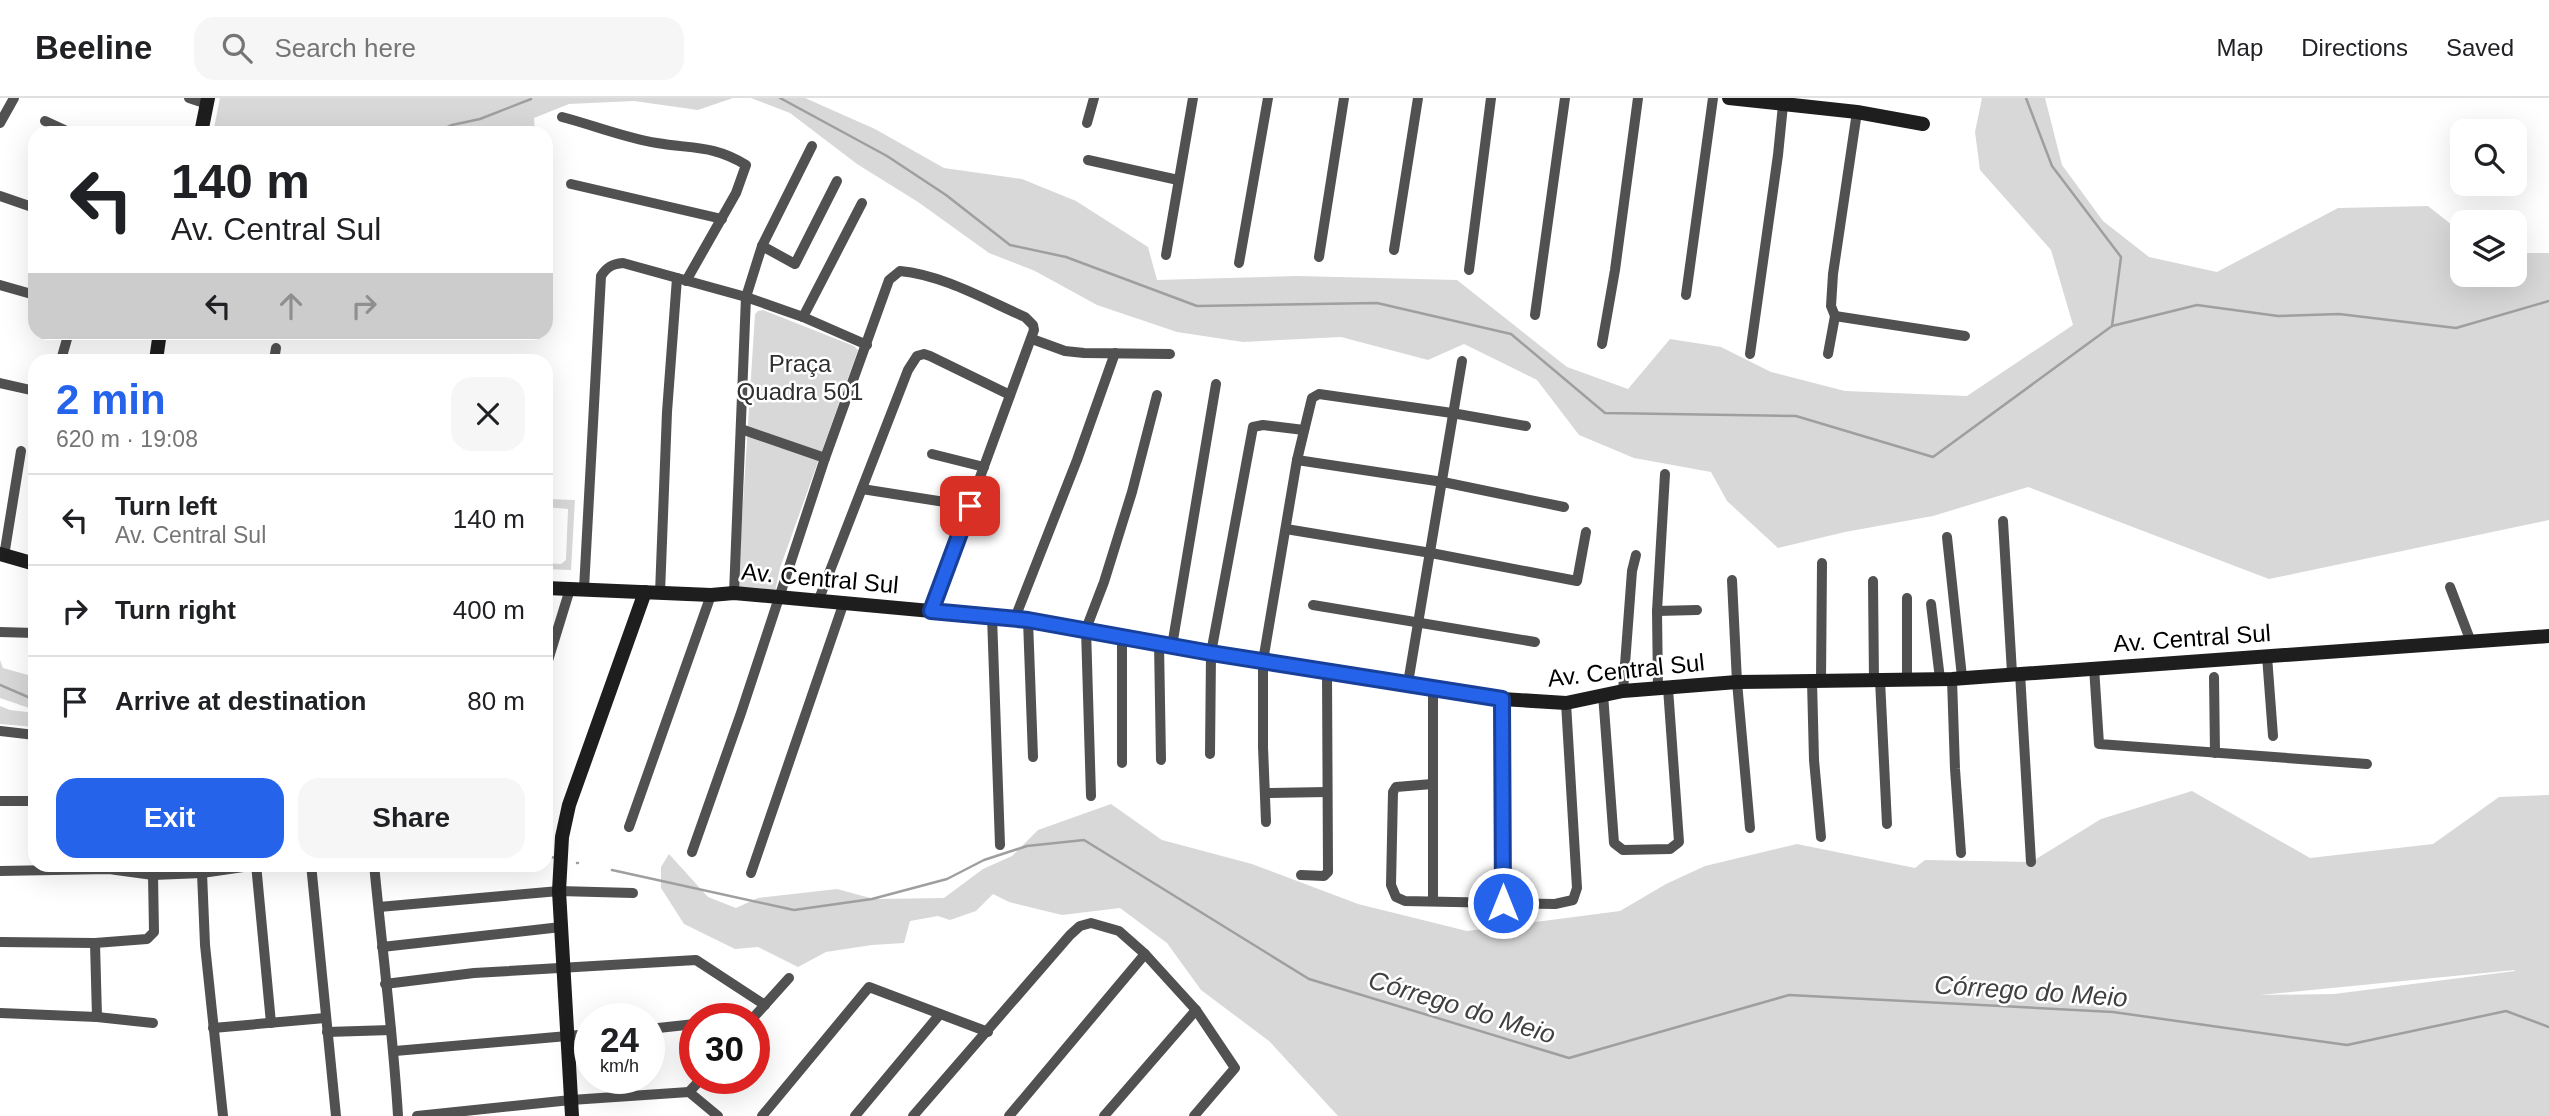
<!DOCTYPE html>
<html lang="en">
<head>
<meta charset="utf-8">
<style>
	:root { --surface:#fff; --page:#f6f6f6; --text:#202124; --muted:#757577; --line:#e0e0e0; --accent:#2563eb }
	body { margin:0; font-family:Helvetica,sans-serif; background:var(--page); color:var(--text); height:100vh; display:flex; flex-direction:column; font-size:26px; white-space:nowrap }
	* { box-sizing:border-box; margin:0 }
	p { font-size:23px; color:var(--muted) }
	.icon { flex:none; width:38px; height:38px; fill:none; stroke:currentColor; stroke-width:2; stroke-linecap:round; stroke-linejoin:round }
	.map { position:relative; flex:1; overflow:hidden }
	.sheet { position:absolute; left:28px; top:256px; width:525px; height:518px; display:flex; flex-direction:column; background:var(--surface); border-radius:21px; box-shadow:0 7px 28px #0002 }
	.sheet>* { flex:none }
	.top-card { position:absolute; left:28px; top:28px; width:525px; height:214px; border-radius:21px; box-shadow:0 7px 28px #0002; background:#fff; color:var(--text); overflow:hidden }
	.tools { position:absolute; left:2450px; top:21px; display:grid; gap:14px }
	.tools a { display:grid; place-items:center; width:77px; height:77px; border-radius:14px; background:var(--surface); box-shadow:0 7px 28px #0002; font-size:35px }
	.speed { position:absolute; left:574px; top:905px; display:flex; gap:14px; font-size:35px; font-weight:700; text-align:center }
	.speed>* { display:grid; place-content:center; width:91px; height:91px; border-radius:50%; background:var(--surface); box-shadow:0 7px 28px #0002; line-height:1 }
	.speed small { font-size:18px; font-weight:400 }
	.speed .limit { border:10px solid #d22; background:#fff; color:#111 }
	.pin { position:absolute; display:grid; place-items:center; width:60px; height:60px; color:#fff; margin:-30px; border-radius:14px; box-shadow:0 4px 10px #0006 }
	.me { position:absolute; width:77px; margin:-38px; rotate:0deg; stroke-linejoin:round; filter:drop-shadow(0 0 5px #0008) }
	.turn { display:flex; align-items:center; gap:24px; height:147px; padding:0 28px; font-size:32px }
	.turn .icon { width:91px; height:91px; stroke-width:2.5 }
	.turn b { display:block; font-size:49px; line-height:60px }
	.lanes { display:flex; align-items:center; height:66px; padding:0 28px; background:#0003; justify-content:center; gap:35px; direction:ltr }
	.lanes .off { opacity:.35 }
	.round { display:grid; place-items:center; flex:none; width:74px; height:74px; border-radius:21px; background:var(--page) }
	.headline { display:flex; align-items:center; justify-content:space-between; height:119px; padding:0 28px }
	h1 { font-size:42px; font-weight:600; line-height:52px; color:var(--accent) }
	.button { display:flex; gap:14px; margin-top:auto; padding:14px 28px }
	.button a { flex:1; height:80px; border-radius:21px; background:var(--accent); color:#fff; font-size:28px; font-weight:600; line-height:80px; text-align:center }
	.button a+a { background:var(--page); color:var(--text) }
	ul { padding:0; list-style:none }
	li { display:flex; align-items:center; gap:21px; height:91px; padding:0 28px; border-top:2px solid var(--line) }
	li div { flex:1 }
	li b { display:block; font-size:26px }
	li em { font-style:normal }
	header { display:flex; align-items:center; gap:42px; box-sizing:border-box; height:98px; padding:0 35px; background:var(--surface); border-bottom:2px solid var(--line) }
	header strong { font-size:33px }
	nav { display:flex; gap:38px; margin-inline-start:auto; font-size:24px }
	.search { width:490px; height:63px; background:var(--page); display:flex; align-items:center; gap:18px; box-sizing:border-box; padding:0 24px; border-radius:21px; color:var(--muted); font-size:26px }
	.map>svg:first-child { display:block }
	.green { fill:#d8d8d8; fill-rule:evenodd }
	.lines { fill:none; stroke-linecap:round; stroke-linejoin:round }
	.stream { stroke:#9f9f9f; stroke-width:2.5 }
	.street { stroke:#515151; stroke-width:10 }
	.secondary { stroke:#1e1e1e; stroke-width:14 }
	.route-casing { stroke:#184099; stroke-width:18 }
	.route { stroke:#2563eb; stroke-width:12 }
	.labels { text-anchor:middle; dominant-baseline:central; stroke-width:5; stroke-linejoin:round; paint-order:stroke }
	.park-label { font-size:24px; fill:#2f2f2f; stroke:#fff }
	.street-label { font-size:24px; fill:#000; stroke:#fff }
	.water-label { font-size:26px; font-style:italic; fill:#404040; stroke:#fff }
</style>
</head>
<body>
<header>
<strong>Beeline</strong>
<div class="search"><svg class="icon" aria-label="search" viewBox="0 0 24 24"><circle cx="10" cy="10" r="6"/><path d="M15 15l6 6"/></svg>Search here</div>
<nav><a>Map</a><a>Directions</a><a>Saved</a></nav>
</header>
<div class="map">
<svg width="2549" height="1018" viewBox="0 0 2549 1018">
	<rect width="100%" height="100%" fill="#fff"/>
	<!-- green -->
	<g class="green">
		<polygon points="220,0 733,0 698,12 634,3 569,6 534,20 535,35 213,35"/>
		<polygon points="751,0 805,0 875,31 944,70 1022,81 1076,103 1148,149 1157,182 1297,178 1457,182 1567,269 1628,291 1670,241 1721,249 1771,274 1845,293 1967,298 2073,227 2051,152 1980,72 1975,34 1982,0 2045,0 2062,67 2103,123 2149,159 2217,174 2338,110 2428,108 2462,135 2462,177 2515,177 2515,155 2549,155 2549,422 2269,481 2028,389 1933,418 1845,434 1778,450 1727,403 1711,374 1634,360 1579,337 1537,282 1464,246 1428,262 1341,239 1243,244 1177,234 1097,207 1035,173 989,155 918,104 857,66 790,15"/>
		<polygon points="763,212 854,248 858,252 780,470 775,494 740,492 738,484 755,216 758,213"/>
		<polygon points="546,401 575,402 571,472 546,471 546,465 561,466 566,462 568,411 546,409"/>
		<polygon points="0,562 3,570 35,579 35,612 0,600"/>
		<polygon points="0,608 10,612 35,615 35,629 0,626"/>
		<path d="M2192 693 2310 760 2433 746 2499 699 2549 697V1018H1338L1269 943 1201 892 1167 845 1120 810 1062 817 1009 804 993 796 976 813 950 822 938 818 910 823 904 845 872 847 826 854 798 869 758 849 735 851 684 826 661 790V769L669 756 708 799 736 810 758 800 837 791 874 801 944 800 983 771 1012 758 1038 732 1111 706 1162 742 1252 766 1358 806 1467 833 1620 813 1666 786 1705 768 1797 746 1915 770 1925 762 2031 764 2101 721ZM2515 873 2334 896 2260 897 2515 872Z"/>
	</g>
	<g class="lines">
		<!-- stream -->
		<g class="stream">
			<polyline points="780,0 887,58 946,97 1010,147 1066,159 1197,208 1377,205 1511,236 1605,315 1796,318 1933,359 2112,228 2197,207 2278,218 2339,216 2456,230 2549,203"/>
			<polyline points="2026,0 2052,68 2121,159 2112,228"/>
			<polyline points="435,35 452,27 480,21 531,1"/>
			<polyline points="0,587 35,602"/>
			<polyline points="546,758 556,760"/>
			<polyline points="577,765 578,765"/>
			<polyline points="612,772 794,812 872,801 947,781 984,762 1027,748 1084,742 1309,881 1569,960 1789,897 2113,914 2347,947 2506,913 2549,929"/>
		</g>
		<!-- street -->
		<g class="street">
			<polyline points="189,0 207,6"/>
			<path d="M562 19C593 27 625 40 657 45 692 51 714 47 746 67L736 95 686 183"/>
			<polyline points="45,23 71,35"/>
			<polyline points="0,25 14,0"/>
			<polyline points="1087,25 1094,0"/>
			<polyline points="1088,62 1178,82"/>
			<polyline points="571,86 722,121"/>
			<polyline points="0,98 35,110"/>
			<polyline points="762,148 795,166 837,83"/>
			<polyline points="1394,152 1418,0"/>
			<polyline points="1166,157 1193,0"/>
			<polyline points="1319,159 1344,0"/>
			<polyline points="1239,165 1268,0"/>
			<polyline points="1469,172 1491,0"/>
			<polyline points="0,187 35,197"/>
			<polyline points="1686,197 1713,0"/>
			<polyline points="1535,217 1565,0"/>
			<polyline points="1835,218 1965,238"/>
			<polyline points="803,219 862,105"/>
			<polyline points="1032,241 1065,253 1084,255 1170,256"/>
			<polyline points="1602,246 1615,172 1638,0"/>
			<polyline points="1750,256 1778,57 1783,7"/>
			<polyline points="1828,256 1835,218 1831,208 1833,176 1857,14"/>
			<polyline points="61,262 69,234"/>
			<polyline points="274,262 276,250"/>
			<polyline points="0,285 35,293"/>
			<polyline points="741,331 825,360"/>
			<polyline points="932,356 984,369"/>
			<polyline points="1297,362 1443,384 1564,409"/>
			<polyline points="862,391 970,408"/>
			<polyline points="2003,423 2012,575"/>
			<polyline points="1286,431 1431,455 1577,483 1586,434"/>
			<polyline points="1947,439 1962,579"/>
			<polyline points="4,458 21,353"/>
			<polyline points="1732,482 1737,584 1750,730"/>
			<polyline points="1873,483 1874,583"/>
			<polyline points="2450,489 2471,544"/>
			<path d="M584 491 601 178C607 169 612 166 623 165L746 199 803 219 867 247"/>
			<polyline points="660,495 667,314 677,180"/>
			<polyline points="734,495 746,199 762,148 812,48"/>
			<polyline points="819,501 908,272 917,258 924,256 930,258 1010,297"/>
			<polyline points="1931,506 1940,581"/>
			<polyline points="1313,507 1535,544"/>
			<polyline points="1657,513 1697,512"/>
			<polyline points="992,518 1000,747"/>
			<polyline points="1015,520 1077,362 1115,255"/>
			<polyline points="1028,522 1033,659"/>
			<polyline points="0,534 35,535"/>
			<polyline points="1122,539 1122,665"/>
			<polyline points="1159,545 1161,662"/>
			<polyline points="1172,548 1216,286"/>
			<polyline points="2267,558 2273,638"/>
			<polyline points="546,569 570,491"/>
			<polyline points="2094,569 2099,646 2367,666"/>
			<polyline points="2020,575 2031,764"/>
			<polyline points="2214,579 2215,655"/>
			<polyline points="1952,581 1955,671 1961,755"/>
			<polyline points="1880,582 1887,726"/>
			<polyline points="1812,583 1814,662 1821,739"/>
			<polyline points="1821,583 1822,465"/>
			<polyline points="1907,583 1907,500"/>
			<polyline points="1408,585 1462,263"/>
			<polyline points="1658,591 1657,513 1665,376"/>
			<polyline points="1623,593 1632,473 1636,457"/>
			<polyline points="1603,596 1614,745 1623,752 1670,751 1679,744 1668,590"/>
			<polyline points="1502,601 1503,805"/>
			<polyline points="0,633 35,637"/>
			<polyline points="1210,656 1211,555 1253,329 1263,327 1304,332"/>
			<polyline points="1432,686 1396,689 1393,694 1391,787 1396,799 1405,803 1555,806 1573,802 1577,790 1566,605"/>
			<polyline points="1265,695 1327,694"/>
			<polyline points="1091,698 1086,531 1104,484 1132,394 1157,297"/>
			<polyline points="0,703 35,703"/>
			<polyline points="1266,724 1263,649 1263,563 1297,362 1312,300 1319,296 1452,315 1526,328"/>
			<polyline points="629,729 711,497"/>
			<path d="M692 754 741 615 825 360 889 182 900 173C943 177 986 202 1025 219L1033 227 1034 232 931 513"/>
			<polyline points="256,766 271,925"/>
			<polyline points="311,766 336,1018"/>
			<path d="M374 766C382 850 393 934 398 1018"/>
			<polyline points="0,773 109,771 153,777 202,775 265,766"/>
			<polyline points="202,775 205,847 223,1018"/>
			<polyline points="751,775 844,504"/>
			<polyline points="1301,777 1324,778 1328,774 1327,574"/>
			<polyline points="1433,802 1433,591"/>
			<polyline points="379,809 559,793 633,795"/>
			<polyline points="0,844 95,845 147,841 154,834 153,777"/>
			<polyline points="95,845 97,919"/>
			<polyline points="382,849 561,829"/>
			<polyline points="385,886 474,875 696,862 765,907"/>
			<polyline points="0,915 97,919 153,925"/>
			<polyline points="753,920 789,880"/>
			<polyline points="213,930 325,920"/>
			<polyline points="649,931 695,926"/>
			<polyline points="327,934 391,932"/>
			<polyline points="395,953 590,936"/>
			<polyline points="689,994 702,980"/>
			<polyline points="417,1018 571,1002 689,994 718,1018"/>
			<polyline points="762,1018 869,889 988,934"/>
			<polyline points="855,1018 940,916"/>
			<polyline points="913,1018 1070,837 1080,828 1091,825 1119,833 1145,856 1196,912 1235,970 1194,1018"/>
			<polyline points="1009,1018 1145,856"/>
			<polyline points="1104,1018 1196,912"/>
		</g>
		<!-- secondary -->
		<g class="secondary">
			<polyline points="1729,0 1857,14 1923,26"/>
			<polyline points="201,35 208,0"/>
			<polyline points="156,262 160,234"/>
			<polyline points="0,456 35,466"/>
			<polyline points="546,490 711,497 734,495 1028,522 1211,555 1433,591 1502,601 1566,605 1623,593 1737,584 1952,581 2549,538"/>
			<polyline points="572,1018 559,793 562,739 569,707 645,494"/>
		</g>
	</g>
	<g class="lines">
		<defs>
			<polyline id="route" points="970,408 931,513 1028,522 1211,555 1502,601 1503,805"/>
		</defs>
		<!-- route casing -->
		<use href="#route" class="route-casing"/>
		<!-- route -->
		<use href="#route" class="route"/>
	</g>
	<g class="labels">
		<!-- park labels -->
		<g class="park-label">
			<text x="800" y="265">Praça<tspan x="800" dy="28">Quadra 501</tspan></text>
		</g>
		<!-- street labels -->
		<g class="street-label">
			<text transform="translate(820 480) rotate(5)">Av. Central Sul</text>
			<text transform="translate(2192 540) rotate(-4)">Av. Central Sul</text>
			<text transform="translate(1626 572) rotate(-6)">Av. Central Sul</text>
		</g>
		<!-- water labels -->
		<g class="water-label">
			<text transform="translate(2031 893) rotate(4)">Córrego do Meio</text>
			<text transform="translate(1462 909) rotate(17)">Córrego do Meio</text>
		</g>
	</g>
</svg>
<div class="tools">
<a><svg class="icon" aria-label="search" viewBox="0 0 24 24"><circle cx="10" cy="10" r="6"/><path d="M15 15l6 6"/></svg></a>
<a><svg class="icon" aria-label="layers" viewBox="0 0 24 24"><path d="M12 4l9 5-9 5-9-5zM3 14l9 5 9-5"/></svg></a>
</div>
<div class="speed"><div>24<small>km/h</small></div><div class="limit">30</div></div>
<div class="pin" style="left:970px;top:408px;background:#d93025"><svg class="icon" aria-label="arrive" viewBox="0 0 24 24"><path d="M6 21V4h12l-3 4 3 4H6"/></svg></div>
<svg class="me" style="left:1503px;top:805px" viewBox="-20 -20 40 40"><circle r="17" fill="#2563eb" stroke="#fff" stroke-width="3"/><path d="M0-11L8 9 0 5-8 9z" fill="#fff"/></svg>
<div class="top-card">
<div class="turn"><svg class="icon" aria-label="left" viewBox="0 0 24 24"><path d="M17 20v-9H6M10 6l-5 5 5 5"/></svg><div><b>140 m</b>Av. Central Sul</div></div>
<div class="lanes"><svg class="icon" aria-label="left" viewBox="0 0 24 24"><path d="M17 20v-9H6M10 6l-5 5 5 5"/></svg><svg class="icon off" aria-label="ahead" viewBox="0 0 24 24"><path d="M12 20V5M6 11l6-6 6 6"/></svg><svg class="icon off" aria-label="right" viewBox="0 0 24 24"><path d="M7 20v-9h11M14 6l5 5-5 5"/></svg></div>
</div>
<section class="sheet">
<div class="headline"><div><h1>2 min</h1><p>620 m · 19:08</p></div><a class="round"><svg class="icon" aria-label="close" viewBox="0 0 24 24"><path d="M6 6l12 12M18 6L6 18"/></svg></a></div>
<ul>
<li><svg class="icon" aria-label="left" viewBox="0 0 24 24"><path d="M17 20v-9H6M10 6l-5 5 5 5"/></svg><div><b>Turn left</b><p>Av. Central Sul</p></div><em>140 m</em></li>
<li><svg class="icon" aria-label="right" viewBox="0 0 24 24"><path d="M7 20v-9h11M14 6l5 5-5 5"/></svg><div><b>Turn right</b></div><em>400 m</em></li>
<li><svg class="icon" aria-label="arrive" viewBox="0 0 24 24"><path d="M6 21V4h12l-3 4 3 4H6"/></svg><div><b>Arrive at destination</b></div><em>80 m</em></li>
</ul>
<div class="button"><a>Exit</a><a>Share</a></div>
</section>
</div>
</body>
</html>
